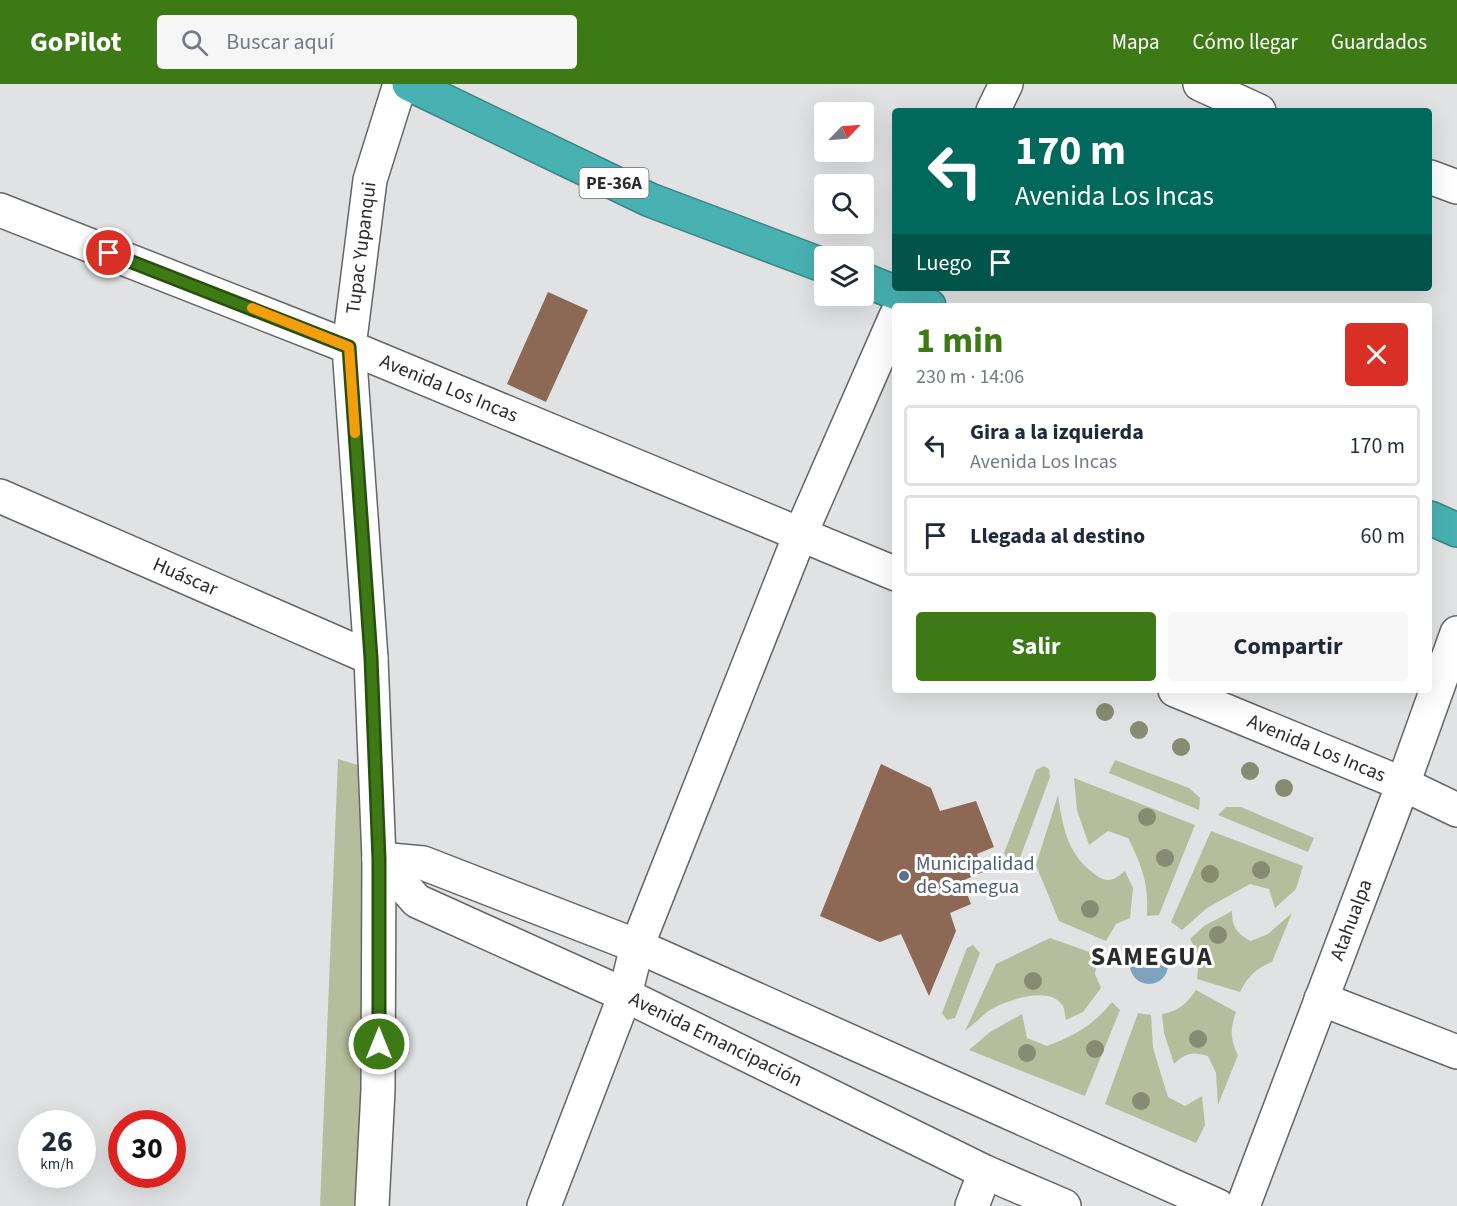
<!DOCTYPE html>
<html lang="es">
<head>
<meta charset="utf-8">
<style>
	:root { --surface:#fff; --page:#f6f6f7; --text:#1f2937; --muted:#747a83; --line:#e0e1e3; --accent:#3d7a16 }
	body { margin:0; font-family:"Source Sans 3",sans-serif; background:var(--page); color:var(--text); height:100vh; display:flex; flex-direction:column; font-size:22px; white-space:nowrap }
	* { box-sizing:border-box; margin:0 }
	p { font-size:20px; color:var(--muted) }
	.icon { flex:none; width:33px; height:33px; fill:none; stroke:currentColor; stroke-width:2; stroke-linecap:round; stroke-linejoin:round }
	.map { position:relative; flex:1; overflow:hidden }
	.drawer { position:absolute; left:892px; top:219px; width:540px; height:390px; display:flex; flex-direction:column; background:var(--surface); border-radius:6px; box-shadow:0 6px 24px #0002 }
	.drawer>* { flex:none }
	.top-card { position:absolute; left:892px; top:24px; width:540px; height:183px; border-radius:6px; box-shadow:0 6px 24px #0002; background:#00695c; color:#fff; overflow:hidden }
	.needle { width:39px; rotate:65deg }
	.controls { position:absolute; left:814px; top:18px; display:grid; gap:12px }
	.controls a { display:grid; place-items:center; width:60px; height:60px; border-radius:6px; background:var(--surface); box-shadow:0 6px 24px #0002; font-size:30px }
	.speed { position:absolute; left:18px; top:1026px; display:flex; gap:12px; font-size:30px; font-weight:700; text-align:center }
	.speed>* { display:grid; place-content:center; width:78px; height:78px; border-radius:50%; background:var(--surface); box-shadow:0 6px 24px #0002; line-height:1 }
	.speed small { font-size:15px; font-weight:400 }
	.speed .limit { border:9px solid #d22; background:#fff; color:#111 }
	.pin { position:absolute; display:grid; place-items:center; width:51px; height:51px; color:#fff; margin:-26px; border:3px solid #fff; border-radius:50%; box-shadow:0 2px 6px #0007 }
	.me { position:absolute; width:66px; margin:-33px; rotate:0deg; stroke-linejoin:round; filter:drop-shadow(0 0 4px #0008) }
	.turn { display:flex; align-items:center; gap:21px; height:126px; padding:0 24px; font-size:27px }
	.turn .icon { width:78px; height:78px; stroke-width:2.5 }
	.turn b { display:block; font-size:42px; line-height:51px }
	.then { display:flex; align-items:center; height:57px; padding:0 24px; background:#0003; gap:12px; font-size:22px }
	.round { display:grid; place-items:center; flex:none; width:63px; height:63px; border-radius:6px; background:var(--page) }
	.overview { display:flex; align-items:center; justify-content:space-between; height:102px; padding:0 24px }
	h1 { font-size:36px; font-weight:700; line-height:45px; color:var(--accent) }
	.action { display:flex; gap:12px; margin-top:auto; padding:12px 24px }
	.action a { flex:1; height:69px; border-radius:6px; background:var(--accent); color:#fff; font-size:24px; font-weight:700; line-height:69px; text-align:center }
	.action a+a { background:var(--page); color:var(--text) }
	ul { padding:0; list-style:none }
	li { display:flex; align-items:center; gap:18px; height:81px; margin:0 12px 9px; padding:0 12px; border:3px solid var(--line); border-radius:6px }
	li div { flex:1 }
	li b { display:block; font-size:22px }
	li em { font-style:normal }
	header { display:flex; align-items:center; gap:36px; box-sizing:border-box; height:84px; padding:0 30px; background:var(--accent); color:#fff }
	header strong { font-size:28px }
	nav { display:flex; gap:33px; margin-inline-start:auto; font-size:21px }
	.search { width:420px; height:54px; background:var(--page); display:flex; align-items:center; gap:15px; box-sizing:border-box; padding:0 21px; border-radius:6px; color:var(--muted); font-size:22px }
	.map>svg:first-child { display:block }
	.green { fill:#b6bd9c }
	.water { fill:#7da3be }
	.building { fill:#8d6854 }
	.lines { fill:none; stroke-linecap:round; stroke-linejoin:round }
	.minor-casing { stroke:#656567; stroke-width:36 }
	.highway-casing { stroke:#3e8383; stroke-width:36 }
	.minor { stroke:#fff; stroke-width:33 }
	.highway { stroke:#48b2b2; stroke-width:33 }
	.tree { fill:#878b71 }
	.route-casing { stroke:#284f0e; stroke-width:15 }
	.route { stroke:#3d7a16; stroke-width:10 }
	.slow { stroke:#f59e0b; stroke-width:10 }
	.service-dot { fill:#5c6f8a; stroke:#fff; stroke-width:2 }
	.labels { text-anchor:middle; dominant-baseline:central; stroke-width:6; stroke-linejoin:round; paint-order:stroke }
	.shield { fill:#fff; stroke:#6b6b6b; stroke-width:1.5 }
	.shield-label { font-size:18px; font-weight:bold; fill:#2b2b2c }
	.street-label { font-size:20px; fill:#2b2b2c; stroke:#fff }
	.service-label { font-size:20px; fill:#4e5e75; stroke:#fff; text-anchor:start }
	.district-label { font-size:26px; font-weight:bold; letter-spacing:1.5px; fill:#2b2b2c; stroke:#fff }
</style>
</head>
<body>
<header>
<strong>GoPilot</strong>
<div class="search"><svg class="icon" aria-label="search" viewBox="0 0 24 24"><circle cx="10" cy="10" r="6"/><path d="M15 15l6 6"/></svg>Buscar aquí</div>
<nav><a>Mapa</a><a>Cómo llegar</a><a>Guardados</a></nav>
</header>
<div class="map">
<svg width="1457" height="1122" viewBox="0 0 1457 1122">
	<rect width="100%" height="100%" fill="#e1e2e4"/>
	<!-- green -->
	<g class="green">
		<polygon points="338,675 364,683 361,1029 355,1122 320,1122"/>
		<polygon points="1115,676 1189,704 1200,714 1199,726 1109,689"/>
		<polygon points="1044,682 1049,685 1050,693 1020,774 1012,777 1007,774 1004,769 1036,686"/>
		<path d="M1074 694 1195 741 1159 831 1147 832C1149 800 1142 782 1128 754L1108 747 1089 761 1077 726Z"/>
		<path d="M1058 711C1062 740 1067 769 1092 788 1098 793 1105 798 1113 795 1117 794 1122 789 1125 787L1133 804 1130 834 1116 840 1106 857 1059 837 1036 781Z"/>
		<polygon points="1226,723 1241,723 1314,754 1308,768 1218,731"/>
		<polygon points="1211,747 1303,782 1296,805 1275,824 1269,805 1250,800 1207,824 1182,846 1171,838"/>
		<path d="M1232 827C1232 843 1237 850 1251 857L1268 850 1292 829 1272 878C1255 885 1248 893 1240 908L1197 895C1199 878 1199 869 1190 855L1204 842Z"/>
		<path d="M1050 854 1098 871 1095 890 1101 904 1083 928 1066 936C1065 932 1065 926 1063 922 1050 900 1003 917 987 928 980 934 973 941 965 947L996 880Z"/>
		<polygon points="973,861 980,869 955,934 947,936 942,929 967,864"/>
		<path d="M1196 906 1236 928C1230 945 1230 955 1238 971L1218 1021 1216 989 1208 972C1193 967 1185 969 1174 980L1164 949 1162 930C1179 927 1186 920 1196 906Z"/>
		<path d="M1112 918 1120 926 1085 1012 969 966 990 948 1022 930 1027 954 1047 962C1076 951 1092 942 1112 918Z"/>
		<polygon points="1138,929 1151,931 1153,964 1168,1013 1185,1022 1202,1012 1205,1041 1196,1059 1105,1020"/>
	</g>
	<!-- water -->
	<circle class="water" cx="1149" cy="881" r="19"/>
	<!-- building -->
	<g class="building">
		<polygon points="548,208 588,226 546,318 507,300"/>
		<polygon points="881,680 931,704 940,727 976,717 994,763 977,770 983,788 962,797 971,820 950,829 956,847 929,912 901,850 880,858 820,832"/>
	</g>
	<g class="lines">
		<defs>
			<g id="minor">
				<polyline points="1200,0 1259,27"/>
				<polyline points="993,27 1006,0"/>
				<polyline points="1430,93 1457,103"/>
				<path id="s1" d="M0 126 349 263 896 490"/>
				<path id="s2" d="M0 412 371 574"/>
				<path id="s3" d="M1175 606 1403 700 1457 726"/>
				<polyline points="379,775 423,779 637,862 1218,1122"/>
				<path id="s4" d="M379 775 417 817 625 911 985 1088 1064 1122"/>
				<polyline points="1321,915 1457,968"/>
				<path id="s5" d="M372 1122 378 1006 379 775 371 574 349 263 370 96 400 0"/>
				<polyline points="544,1122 625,911 637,862 800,451 896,232"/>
				<polyline points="972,1122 985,1088"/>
				<path id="s6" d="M1243 1122 1403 700 1457 549"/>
			</g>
			<g id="highway">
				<polyline points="409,0 650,116 825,182"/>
				<polyline points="864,196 929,222"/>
				<polyline points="1430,434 1457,446"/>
			</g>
		</defs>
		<!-- minor casing -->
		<use href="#minor" class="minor-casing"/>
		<!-- highway casing -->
		<use href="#highway" class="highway-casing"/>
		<!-- minor -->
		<use href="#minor" class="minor"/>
		<!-- highway -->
		<use href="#highway" class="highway"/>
	</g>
	<!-- trees -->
	<g class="tree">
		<circle cx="1105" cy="628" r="9"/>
		<circle cx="1139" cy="646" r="9"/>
		<circle cx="1181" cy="663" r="9"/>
		<circle cx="1250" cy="687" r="9"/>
		<circle cx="1284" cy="704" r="9"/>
		<circle cx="1147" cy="733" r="9"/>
		<circle cx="1165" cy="774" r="9"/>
		<circle cx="1261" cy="786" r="9"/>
		<circle cx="1210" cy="790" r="9"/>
		<circle cx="1090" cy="825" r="9"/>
		<circle cx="1218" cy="851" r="9"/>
		<circle cx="1033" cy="897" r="9"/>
		<circle cx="1198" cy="955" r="9"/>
		<circle cx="1095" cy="965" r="9"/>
		<circle cx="1027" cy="969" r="9"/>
		<circle cx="1141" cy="1017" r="9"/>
	</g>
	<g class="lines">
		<defs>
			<polyline id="route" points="109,169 349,263 371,574 379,775 379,960"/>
		</defs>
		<!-- route casing -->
		<use href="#route" class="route-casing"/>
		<!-- route -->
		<use href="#route" class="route"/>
		<!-- slow -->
		<polyline class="slow" points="252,224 349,263 355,349"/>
	</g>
	<!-- markers -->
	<circle class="service-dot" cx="904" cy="792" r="6"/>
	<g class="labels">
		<!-- shield labels -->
		<rect class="shield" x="579.5" y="84" width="69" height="30" rx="4.5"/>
		<g class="shield-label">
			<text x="614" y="99">PE-36A</text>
		</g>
		<!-- street labels -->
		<g class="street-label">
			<text stroke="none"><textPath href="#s5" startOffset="960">Tupac Yupanqui</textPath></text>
			<text stroke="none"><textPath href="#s1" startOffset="483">Avenida Los Incas</textPath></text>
			<text stroke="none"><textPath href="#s2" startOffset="202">Huáscar</textPath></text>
			<text stroke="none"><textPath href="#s3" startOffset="153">Avenida Los Incas</textPath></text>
			<text stroke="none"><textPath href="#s6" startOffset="306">Atahualpa</textPath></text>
			<text stroke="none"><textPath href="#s4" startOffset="386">Avenida Emancipación</textPath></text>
		</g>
		<!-- service labels -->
		<g class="service-label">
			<text x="916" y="780">Municipalidad<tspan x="916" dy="23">de Samegua</tspan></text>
		</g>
		<!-- district labels -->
		<g class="district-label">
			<text x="1152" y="872">SAMEGUA</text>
		</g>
	</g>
</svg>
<div class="controls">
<a><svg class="needle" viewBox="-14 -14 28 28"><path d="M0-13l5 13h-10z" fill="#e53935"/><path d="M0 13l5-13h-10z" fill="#747a83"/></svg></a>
<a><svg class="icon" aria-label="search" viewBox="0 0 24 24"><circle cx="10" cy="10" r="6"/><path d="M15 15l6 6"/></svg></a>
<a><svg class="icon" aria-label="layers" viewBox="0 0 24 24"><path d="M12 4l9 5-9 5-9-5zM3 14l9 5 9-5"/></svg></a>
</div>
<div class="speed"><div>26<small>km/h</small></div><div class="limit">30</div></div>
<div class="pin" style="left:109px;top:169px;background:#d93025"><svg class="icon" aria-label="arrive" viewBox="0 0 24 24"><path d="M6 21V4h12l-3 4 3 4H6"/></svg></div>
<svg class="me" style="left:379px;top:960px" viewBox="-20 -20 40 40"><circle r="17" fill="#3d7a16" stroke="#fff" stroke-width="3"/><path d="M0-11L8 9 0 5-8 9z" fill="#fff"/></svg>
<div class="top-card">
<div class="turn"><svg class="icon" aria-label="left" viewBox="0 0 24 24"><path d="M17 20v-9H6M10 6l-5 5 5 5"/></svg><div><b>170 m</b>Avenida Los Incas</div></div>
<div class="then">Luego<svg class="icon" aria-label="arrive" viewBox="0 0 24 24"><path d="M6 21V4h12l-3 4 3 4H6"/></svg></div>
</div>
<section class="drawer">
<div class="overview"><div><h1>1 min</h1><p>230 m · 14:06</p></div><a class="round" style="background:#d93025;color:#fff"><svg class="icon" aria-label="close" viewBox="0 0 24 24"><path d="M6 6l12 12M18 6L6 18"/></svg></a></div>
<ul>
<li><svg class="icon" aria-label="left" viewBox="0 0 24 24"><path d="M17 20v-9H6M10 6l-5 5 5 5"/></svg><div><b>Gira a la izquierda</b><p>Avenida Los Incas</p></div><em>170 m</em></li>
<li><svg class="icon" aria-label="arrive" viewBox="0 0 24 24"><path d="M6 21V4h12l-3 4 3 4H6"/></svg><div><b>Llegada al destino</b></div><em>60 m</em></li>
</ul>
<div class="action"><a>Salir</a><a>Compartir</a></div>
</section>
</div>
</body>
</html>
